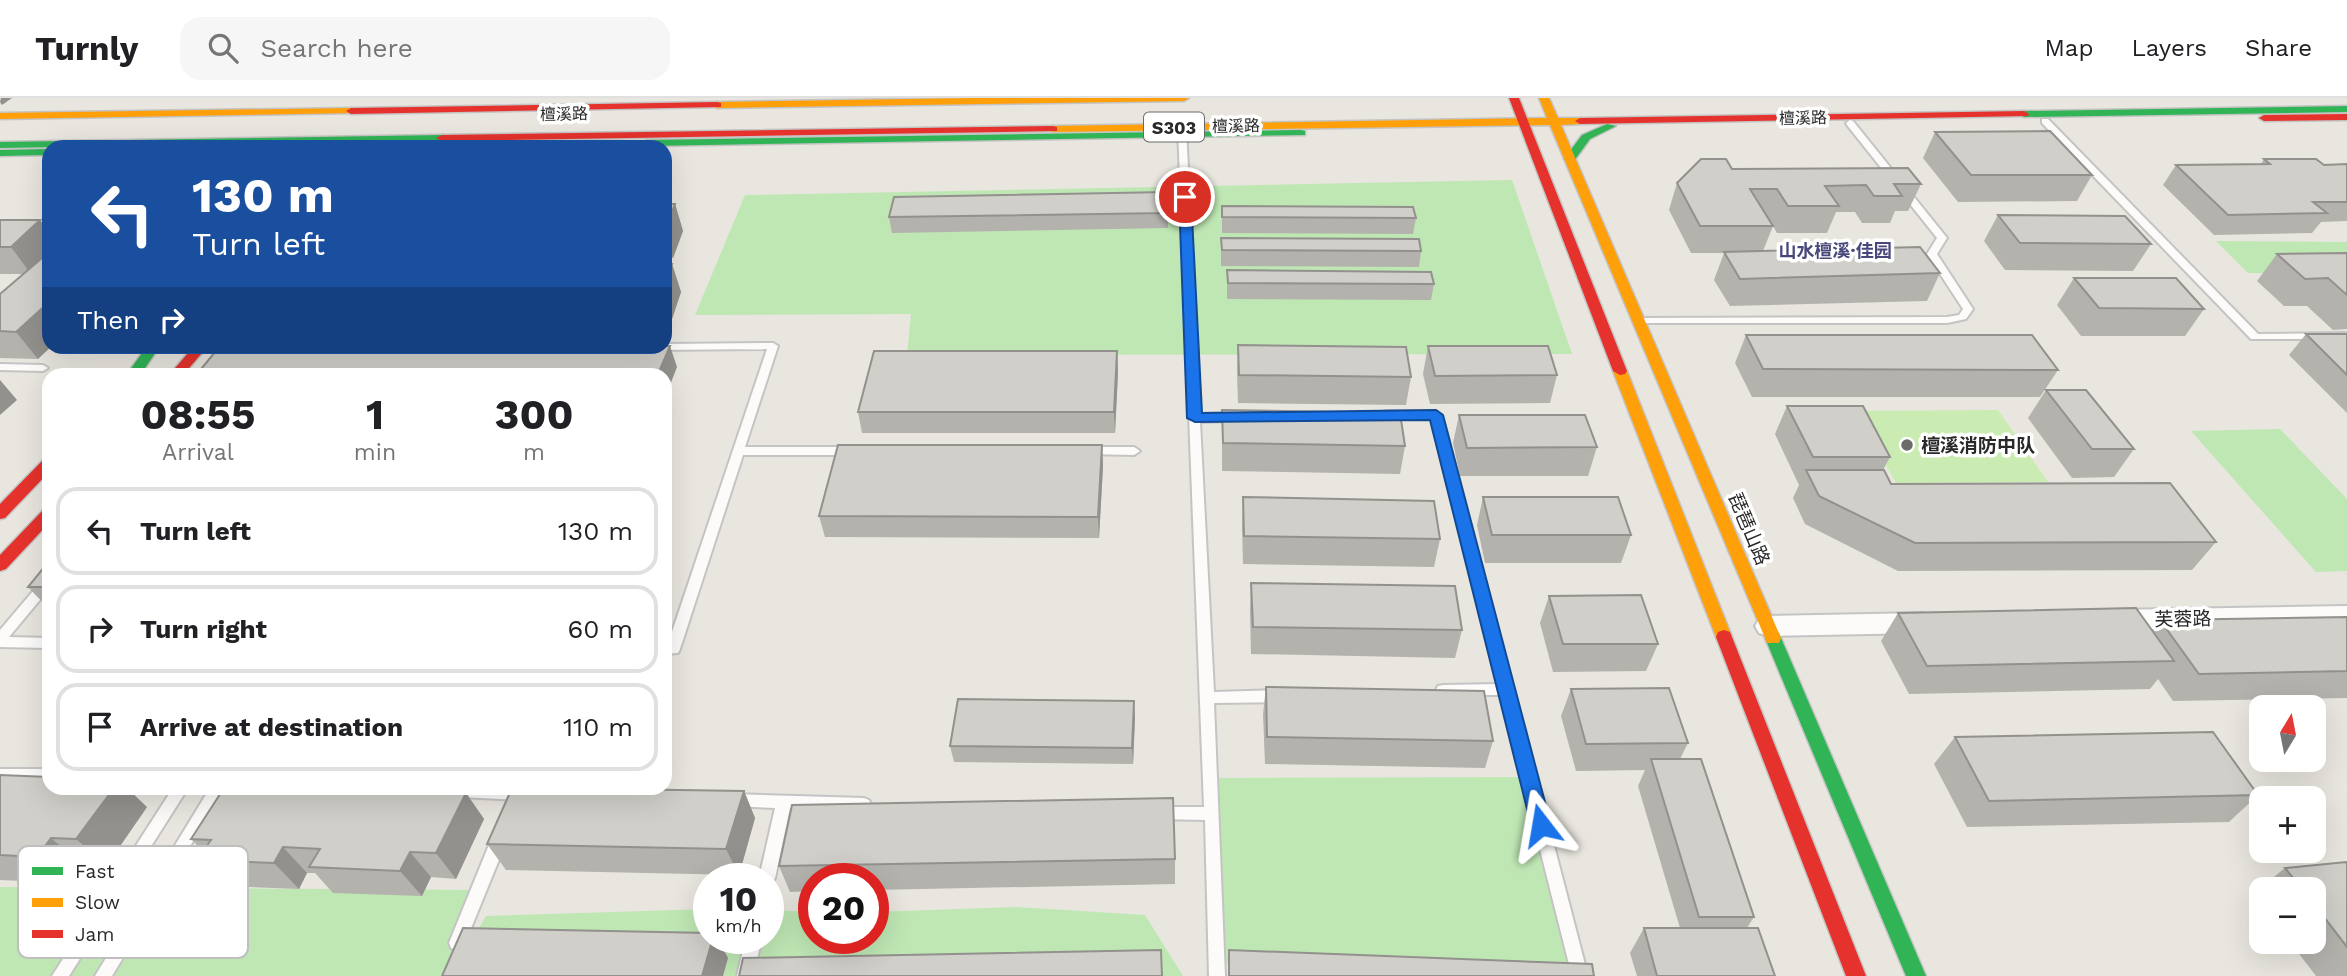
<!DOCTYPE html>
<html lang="en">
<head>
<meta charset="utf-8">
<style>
	:root { --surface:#fff; --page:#f6f6f6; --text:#202124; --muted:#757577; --line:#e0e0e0 }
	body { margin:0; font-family:"Work Sans","Noto Sans SC",sans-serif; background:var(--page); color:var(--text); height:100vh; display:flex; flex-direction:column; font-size:26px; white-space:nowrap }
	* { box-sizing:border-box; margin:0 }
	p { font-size:23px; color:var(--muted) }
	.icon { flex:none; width:38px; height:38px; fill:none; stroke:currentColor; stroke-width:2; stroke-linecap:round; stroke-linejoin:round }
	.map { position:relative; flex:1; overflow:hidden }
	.sheet { position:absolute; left:42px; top:270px; width:630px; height:427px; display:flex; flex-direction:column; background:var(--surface); border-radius:21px; box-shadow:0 7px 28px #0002 }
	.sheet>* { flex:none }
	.banner { position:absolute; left:42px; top:42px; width:630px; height:214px; border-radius:21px; box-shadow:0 7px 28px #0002; background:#1a4fa0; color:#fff; overflow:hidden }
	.needle { width:46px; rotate:10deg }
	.fabs { position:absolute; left:2249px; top:597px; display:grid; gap:14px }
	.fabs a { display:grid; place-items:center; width:77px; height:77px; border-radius:14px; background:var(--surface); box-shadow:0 7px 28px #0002; font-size:35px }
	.speed { position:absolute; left:693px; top:765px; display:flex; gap:14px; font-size:35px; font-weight:700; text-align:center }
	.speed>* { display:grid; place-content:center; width:91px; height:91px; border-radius:50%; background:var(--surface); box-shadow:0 7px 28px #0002; line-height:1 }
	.speed small { font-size:18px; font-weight:400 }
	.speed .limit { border:10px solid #d22; background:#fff; color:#111 }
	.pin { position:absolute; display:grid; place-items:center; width:60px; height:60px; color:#fff; margin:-30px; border:4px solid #fff; border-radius:50%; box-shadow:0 2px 7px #0007 }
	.me { position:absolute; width:77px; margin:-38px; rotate:346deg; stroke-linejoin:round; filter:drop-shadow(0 0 5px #0008) }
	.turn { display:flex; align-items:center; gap:24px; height:147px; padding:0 35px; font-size:32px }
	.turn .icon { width:91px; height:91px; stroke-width:2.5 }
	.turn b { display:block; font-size:49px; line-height:60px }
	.then { display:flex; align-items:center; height:66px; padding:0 35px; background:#0003; gap:14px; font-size:26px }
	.eta { display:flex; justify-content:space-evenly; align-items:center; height:119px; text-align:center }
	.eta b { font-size:42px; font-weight:700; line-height:49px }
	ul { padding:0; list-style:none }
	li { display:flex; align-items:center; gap:21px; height:88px; margin:0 14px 10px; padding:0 21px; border:4px solid var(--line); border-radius:21px }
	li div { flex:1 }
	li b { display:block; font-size:26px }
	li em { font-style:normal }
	header { display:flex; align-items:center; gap:42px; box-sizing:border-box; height:98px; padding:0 35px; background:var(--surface); border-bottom:2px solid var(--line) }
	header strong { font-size:33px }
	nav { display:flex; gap:38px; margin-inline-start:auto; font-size:24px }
	.search { width:490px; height:63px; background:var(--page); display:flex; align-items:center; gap:18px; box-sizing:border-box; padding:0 24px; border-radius:21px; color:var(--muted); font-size:26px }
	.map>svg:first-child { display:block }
	.green { fill:#bfe7b4 }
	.pitch { fill:#caebb1 }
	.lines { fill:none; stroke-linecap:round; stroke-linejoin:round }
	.lane-casing { stroke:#c5c4c4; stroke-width:4 }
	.street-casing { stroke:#c5c4c4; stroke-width:4 }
	.fast-casing { stroke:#c5c4c4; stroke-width:3 }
	.slow-casing { stroke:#c5c4c4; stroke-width:3 }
	.jam-casing { stroke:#c5c4c4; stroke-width:3 }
	.lane { fill:#fcfbfa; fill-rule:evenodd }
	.street { fill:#fcfbfa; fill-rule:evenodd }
	.fast { fill:#30b455; fill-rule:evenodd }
	.slow { fill:#ff9f0a; fill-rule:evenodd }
	.jam { fill:#e5322d; fill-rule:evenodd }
	.wall { fill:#b3b2ad }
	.shaded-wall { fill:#92918d }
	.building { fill:#d0cfc9; stroke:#92918d; stroke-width:2 }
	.route { fill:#1a73e8; stroke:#114b97; stroke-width:2 }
	.poi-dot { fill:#6c6b68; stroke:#fff; stroke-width:2.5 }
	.labels { text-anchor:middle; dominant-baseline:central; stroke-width:7; stroke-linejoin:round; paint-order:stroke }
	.far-street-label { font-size:16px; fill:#292929; stroke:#fff }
	.shield { fill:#fff; stroke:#696969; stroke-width:2 }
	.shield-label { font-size:18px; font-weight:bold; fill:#292929 }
	.far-neighbourhood-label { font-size:18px; font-weight:bold; fill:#48477c; stroke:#fff }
	.poi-label { font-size:19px; font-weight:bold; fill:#292929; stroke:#fff; text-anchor:start }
	.street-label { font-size:19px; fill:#292929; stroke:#fff }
	.key { fill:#fff; stroke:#bfbfbf; stroke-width:2 }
	.key-label { font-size:19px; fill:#292929 }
</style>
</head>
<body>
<header>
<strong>Turnly</strong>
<div class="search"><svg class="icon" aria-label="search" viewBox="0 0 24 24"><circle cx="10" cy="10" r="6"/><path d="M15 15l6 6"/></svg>Search here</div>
<nav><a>Map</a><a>Layers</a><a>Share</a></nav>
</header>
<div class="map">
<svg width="2347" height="878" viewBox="0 0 2347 878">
	<rect width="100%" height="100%" fill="#e8e6de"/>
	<!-- green -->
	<g class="green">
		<polygon points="1512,82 1572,256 907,257 911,216 695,217 745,97"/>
		<polygon points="2216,143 2347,144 2347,175 2248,175"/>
		<polygon points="2280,331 2347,401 2347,473 2316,474 2191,333"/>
		<polygon points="1529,679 1578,872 1217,865 1210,680"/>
		<polygon points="0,789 479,792 444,878 0,878"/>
		<polygon points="1016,809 1145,817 1183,878 461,878 470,845 486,818 709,811 709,840 768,840 768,812 814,814 814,840 873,840 873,814"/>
	</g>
	<!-- pitch -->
	<polygon class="pitch" points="1998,312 2048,384 1896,385 1854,313"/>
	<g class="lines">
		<defs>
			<g id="lane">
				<polygon points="2042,21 2048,21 2258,236 2347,235 2347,241 2251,241 2042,25"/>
				<polygon points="1850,22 1853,23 1947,140 1937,156 1973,211 1966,221 1947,225 1635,225 1635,221 1639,220 1947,219 1959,217 1963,211 1927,156 1937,140 1847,27 1846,25"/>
				<polygon points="1182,26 1186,29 1200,316 1238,315 1244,319 1238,323 1200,324 1214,594 1282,592 1287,594 1289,598 1287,602 1282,604 1214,605 1225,878 1209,878 1205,722 1158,721 1153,720 1151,715 1153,710 1158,709 1204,709 1178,29"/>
				<polygon points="773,245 778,248 745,349 853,349 859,353 853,357 743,357 680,551 678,555 665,556 665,546 668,546 767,251 656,252 651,249 665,248 665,246"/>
				<polygon points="509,248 509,252 505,253 251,255 232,266 223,276 213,276 224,262 249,249"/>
				<polygon points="0,266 43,267 48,270 43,273 0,272"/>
				<polygon points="1386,313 1436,313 1442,317 1588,878 1572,878 1501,597 1443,597 1438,596 1436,592 1438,588 1443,587 1498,586 1431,321 1382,320 1380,317 1382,314"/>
				<polygon points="1088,349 1134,349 1140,353 1134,357 1084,356 1082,353 1084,350"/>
				<polygon points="49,477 49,491 9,539 49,540 49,550 0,549 0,532 45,479"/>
				<rect x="0" y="671" width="49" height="12"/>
				<polygon points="173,690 188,690 69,878 52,878"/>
				<polygon points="210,690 225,690 112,878 95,878"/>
				<polygon points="394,690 513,690 523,692 525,696 523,700 518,702 401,696 396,694"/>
				<polygon points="732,696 864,700 869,702 871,706 869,710 864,712 790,710 775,780 772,785 768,786 768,780 759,780 775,710 732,708 727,706 725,702 727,698"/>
				<polygon points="499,735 504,737 507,742 463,850 457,852 451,850 449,845 491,742 494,737"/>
				<polygon points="746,840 762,840 753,878 737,878"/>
			</g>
			<g id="street">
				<polygon points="2347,508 2347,528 2113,532 2104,529 2100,522 2104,515 2113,512"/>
				<polygon points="1923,515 1932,518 1936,525 1932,532 1923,535 1768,538 1759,535 1755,528 1759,521 1768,518"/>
			</g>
			<g id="fast">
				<polygon points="2347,8 2347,14 2024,19 2019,16 2024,13"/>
				<polygon points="1607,26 1616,28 1590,41 1574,63 1566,63 1564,61 1582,37"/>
				<polygon points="1301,32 1305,33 1305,37 647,48 641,45 647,42"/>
				<polygon points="442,37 446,38 446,42 0,50 0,44"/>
				<polygon points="49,51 49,57 0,58 0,52"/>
				<polygon points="147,248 160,248 141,276 127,276"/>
				<polygon points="1773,533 1779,535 1781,540 1926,878 1906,878 1765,540 1767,535"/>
			</g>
			<g id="slow">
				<polygon points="972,0 1189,0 1184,3 717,10 712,7 717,4"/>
				<polygon points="1539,0 1549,0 1558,20 1580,20 1585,23 1580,26 1561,27 1781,540 1779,545 1767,545 1765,540 1550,27 1053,34 1048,31 1053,28 1547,20"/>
				<polygon points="351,10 355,11 355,15 0,21 0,15"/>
				<polygon points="1620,269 1627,273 1732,539 1730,544 1718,544 1716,539 1613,273"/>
			</g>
			<g id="jam">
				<polygon points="1509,0 1519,0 1627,273 1625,276 1620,277 1613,273"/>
				<polygon points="717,4 721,5 721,9 351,16 346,13 351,10"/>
				<polygon points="2024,13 2029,16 2028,18 1580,26 1575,23 1580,20"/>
				<polygon points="2347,16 2347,22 2264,23 2259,20 2264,17"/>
				<polygon points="1053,28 1057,29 1057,33 442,43 436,40 442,37"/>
				<polygon points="194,248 208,248 184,276 170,276"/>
				<polygon points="49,360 49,374 5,420 0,421 0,406 44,361"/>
				<polygon points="49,410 49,425 6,471 0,473 0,457 44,411"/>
				<polygon points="1724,532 1730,534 1732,539 1866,878 1846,878 1716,539 1718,534"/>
			</g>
		</defs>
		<!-- lane casing -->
		<use href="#lane" class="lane-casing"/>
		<!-- street casing -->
		<use href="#street" class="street-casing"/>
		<!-- fast casing -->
		<use href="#fast" class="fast-casing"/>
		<!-- slow casing -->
		<use href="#slow" class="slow-casing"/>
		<!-- jam casing -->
		<use href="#jam" class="jam-casing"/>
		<!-- lane -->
		<use href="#lane" class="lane"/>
		<!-- street -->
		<use href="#street" class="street"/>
		<!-- fast -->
		<use href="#fast" class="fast"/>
		<!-- slow -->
		<use href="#slow" class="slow"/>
		<!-- jam -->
		<use href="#jam" class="jam"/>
	</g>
	<!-- wall -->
	<g class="wall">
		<polygon points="1935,34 2092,77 2077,103 1958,104 1923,60"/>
		<polygon points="2264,61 2324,67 2347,66 2347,123 2321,124 2312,135 2214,137 2163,87 2176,67 2261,66"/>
		<polygon points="1732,71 1921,86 1908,113 1895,113 1890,125 1862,125 1855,114 1836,114 1827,135 1777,135 1773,128 1763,153 1940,175 1927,203 1730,208 1714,182 1724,155 1691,155 1669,112 1677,85"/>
		<polygon points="665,106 675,106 683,133 673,160 665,160"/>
		<polygon points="1222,108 1416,120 1413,136 1222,135"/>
		<polygon points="1168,115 1168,130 892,135 889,119"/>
		<polygon points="1998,117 2151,146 2133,173 2005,172 1984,143"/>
		<polygon points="0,122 40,122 49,135 49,248 38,261 0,260 0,196 23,176 0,176"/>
		<polygon points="1221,140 1421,153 1419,169 1221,168"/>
		<polygon points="2347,155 2347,231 2333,232 2307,208 2284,208 2257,183 2277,156"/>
		<polygon points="665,166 672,166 681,194 671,224 665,224"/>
		<polygon points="1227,172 1434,186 1431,202 1227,201"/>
		<polygon points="2074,180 2204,211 2185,238 2081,238 2057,207"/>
		<polygon points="2306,236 2347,236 2347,315 2289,257"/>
		<polygon points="1746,237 2058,272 2040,299 1752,299 1735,265"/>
		<polygon points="1238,247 1411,279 1406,307 1238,305 1237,275"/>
		<polygon points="1428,248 1557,277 1550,305 1430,306 1423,276"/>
		<polygon points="1117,253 1118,274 1115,335 862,335 858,314"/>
		<polygon points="2046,292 2134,351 2114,379 2072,380 2028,320"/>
		<polygon points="1787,308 1890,359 1883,372 1891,386 2216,444 2192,472 1898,473 1805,426 1793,400 1799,387 1775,336"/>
		<polygon points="1222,312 1405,348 1400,376 1222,373"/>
		<polygon points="1459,317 1597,349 1588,378 1460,378 1453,345"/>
		<polygon points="1102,347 1103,368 1099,440 825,439 819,418"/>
		<polygon points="1243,399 1440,441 1434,469 1243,466 1242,428"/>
		<polygon points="1483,399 1631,437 1621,465 1485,465 1477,427"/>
		<polygon points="49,463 49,510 48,510 28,489"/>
		<polygon points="1251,485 1462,532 1455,560 1251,556 1250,513"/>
		<polygon points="1549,498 1658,546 1646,573 1553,574 1540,525"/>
		<polygon points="1898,515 2152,532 2160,522 2347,519 2347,600 2173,603 2158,581 2150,591 1909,596 1881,543"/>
		<polygon points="1266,589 1493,643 1485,670 1265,666 1263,616"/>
		<polygon points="1571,591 1688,645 1680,661 1754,819 1747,830 1775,878 1637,878 1630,855 1644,830 1680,830 1638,688 1645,672 1576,673 1561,618"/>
		<polygon points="1135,619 1133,666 954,664 950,648"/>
		<polygon points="1955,639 2258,697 2229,724 1967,729 1934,666"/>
		<polygon points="0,677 147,709 107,767 82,766 69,785 0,782"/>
		<polygon points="744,693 755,720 739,777 506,772 487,746"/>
		<polygon points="466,695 484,721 456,781 431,779 422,798 333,795 315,775 307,775 299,791 225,788 197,762 203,753 191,741"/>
		<polygon points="1175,761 1175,786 873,792 873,780 814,780 814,793 790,794 779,768"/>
		<polygon points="2347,766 2347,878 2316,878 2290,844 2314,844 2314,791"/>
		<polygon points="2285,770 2302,791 2261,791 2261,805 2254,795"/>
	</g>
	<!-- shaded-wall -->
	<g class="shaded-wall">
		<polygon points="1,0 12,0 2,7 0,4"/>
		<polygon points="675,106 683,133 673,160 665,135 665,131"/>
		<polygon points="40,122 49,135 49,159 31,176 11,149"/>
		<polygon points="672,166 681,194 671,224 665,208 665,186"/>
		<polygon points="49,204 49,248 52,248 38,261 16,234"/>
		<polygon points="670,248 677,269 665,300 665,276 658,276"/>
		<polygon points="1117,253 1118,274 1115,335 1114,314"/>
		<polygon points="0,282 17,302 0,317"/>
		<polygon points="1102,347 1103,368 1099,440 1098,419"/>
		<polygon points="1134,603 1135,619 1133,666 1132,650"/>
		<polygon points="114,690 127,690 147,709 107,767 76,741"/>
		<polygon points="744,693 755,720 739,777 726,751"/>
		<polygon points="466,695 484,721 456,781 436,755"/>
		<polygon points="51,740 82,766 69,785 37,759"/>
		<polygon points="283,749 307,775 299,791 274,765"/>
		<polygon points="410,754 431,779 422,798 400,773"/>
		<polygon points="713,840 717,840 728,860 723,878 702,878"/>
	</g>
	<!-- building -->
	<g class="building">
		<polygon points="2050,33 2092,77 1971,77 1935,34"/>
		<polygon points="1701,61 1726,61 1732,71 1908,70 1921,86 1894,86 1902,98 1874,98 1866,87 1825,88 1839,108 1788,108 1777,91 1750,91 1773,128 1700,128 1677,85"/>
		<polygon points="2264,61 2316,61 2324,67 2347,66 2347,104 2313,104 2327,115 2228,117 2176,67 2270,66"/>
		<polygon points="1167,94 1168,115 889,119 894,99"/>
		<polygon points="665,106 675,106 665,131"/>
		<polygon points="1222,108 1413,109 1416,120 1222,119"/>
		<polygon points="1998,117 2125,118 2151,146 2020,145"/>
		<polygon points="0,122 40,122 11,149 0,149"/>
		<polygon points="1221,140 1419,141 1421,153 1222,152"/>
		<polygon points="1920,149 1940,175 1740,181 1724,154"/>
		<polygon points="49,154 49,204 16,234 0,233 0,196"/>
		<polygon points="2347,155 2347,197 2328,180 2305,181 2277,156"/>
		<polygon points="665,166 672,166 665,186"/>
		<polygon points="1227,172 1431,174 1434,186 1228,185"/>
		<polygon points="2074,180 2176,180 2204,211 2099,210"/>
		<polygon points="2306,236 2347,236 2347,277"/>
		<polygon points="1746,237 2032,237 2058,272 1763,271"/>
		<polygon points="1238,247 1406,249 1411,279 1239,277"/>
		<polygon points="617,248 670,248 658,276 197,276 215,254"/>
		<polygon points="1428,248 1548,248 1557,277 1435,278"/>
		<polygon points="874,253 1117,253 1114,314 858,314"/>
		<polygon points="2046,292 2086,292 2134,351 2092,351"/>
		<polygon points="1787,308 1863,308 1890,359 1813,359"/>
		<polygon points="1222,312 1400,315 1405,348 1223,345"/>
		<polygon points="1459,317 1585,317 1597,349 1467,350"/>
		<polygon points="838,347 1102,347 1098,419 819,418"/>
		<polygon points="1806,372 1884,372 1891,386 2170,385 2216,444 1915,445 1819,398"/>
		<polygon points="1243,399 1434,403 1440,441 1244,438"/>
		<polygon points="1483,399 1618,399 1631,437 1492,437"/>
		<polygon points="49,463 49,489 28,489"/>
		<polygon points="1251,485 1455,488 1462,532 1253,529"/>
		<polygon points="1641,497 1658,546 1563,546 1549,498"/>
		<polygon points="2136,510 2174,563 1927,568 1898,515"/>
		<polygon points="2347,519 2347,573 2199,576 2160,522"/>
		<polygon points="1266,589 1484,593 1493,643 1267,639"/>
		<polygon points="1669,590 1688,645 1586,646 1571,591"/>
		<polygon points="958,601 1134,603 1132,650 950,648"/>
		<polygon points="2213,634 2258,697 1989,703 1955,639"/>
		<polygon points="1651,661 1701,661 1754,819 1699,819"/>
		<polygon points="0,677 49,679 49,690 114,690 76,741 51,740 37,759 0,757"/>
		<polygon points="224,690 338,690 466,695 436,755 410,754 400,773 309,769 320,751 283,749 274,765 197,762 211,742 191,741"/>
		<polygon points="512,690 549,690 744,693 726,751 487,746"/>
		<polygon points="1173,700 1175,761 779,768 792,707"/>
		<polygon points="2346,764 2347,766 2347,849 2314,806 2314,791 2302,791 2285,770"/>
		<polygon points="463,830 709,835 709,840 713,840 702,878 442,878"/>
		<polygon points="1644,830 1758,830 1775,878 1657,878"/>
		<polygon points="1161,852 1162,878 739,878 743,860"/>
		<polygon points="1229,852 1592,866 1594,878 1229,878"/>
	</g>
	<!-- route -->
	<polygon class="route" points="1185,96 1191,99 1202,315 1436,312 1443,317 1551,727 1548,733 1541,736 1534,733 1531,727 1430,322 1195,324 1187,320 1179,99"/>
	<!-- markers -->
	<circle class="poi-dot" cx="1907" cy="347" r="7"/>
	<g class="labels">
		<!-- far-street labels -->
		<g class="far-street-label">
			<text transform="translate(564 16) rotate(-1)">檀溪路</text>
			<text transform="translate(1803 20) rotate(-1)">檀溪路</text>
			<text transform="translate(1236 28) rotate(-1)">檀溪路</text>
		</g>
		<!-- shield labels -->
		<rect class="shield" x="1144" y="14.5" width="60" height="29" rx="5"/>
		<g class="shield-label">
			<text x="1174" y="29">S303</text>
		</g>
		<!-- far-neighbourhood labels -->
		<g class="far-neighbourhood-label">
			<text x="1835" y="152">山水檀溪·佳园</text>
		</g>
		<!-- poi labels -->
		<g class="poi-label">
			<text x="1921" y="347">檀溪消防中队</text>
		</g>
		<!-- street labels -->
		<g class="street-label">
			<text transform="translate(1749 431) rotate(67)">琵琶山路</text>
			<text transform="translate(2183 521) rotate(-1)">芙蓉路</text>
		</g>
	</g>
	<!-- legend -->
	<rect x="18" y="748" width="230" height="112" rx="10" class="key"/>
	<rect x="32" y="769" width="31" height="8" fill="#30b455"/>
	<rect x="32" y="800" width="31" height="9" fill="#ff9f0a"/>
	<rect x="32" y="832" width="31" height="8" fill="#e5322d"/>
	<g class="key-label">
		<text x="75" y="780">Fast</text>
		<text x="75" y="811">Slow</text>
		<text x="75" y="843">Jam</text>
	</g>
</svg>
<div class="fabs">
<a><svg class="needle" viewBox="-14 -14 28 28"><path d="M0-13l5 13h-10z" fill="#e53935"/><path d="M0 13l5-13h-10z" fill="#757577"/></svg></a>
<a>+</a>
<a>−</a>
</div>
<div class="speed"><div>10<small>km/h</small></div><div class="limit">20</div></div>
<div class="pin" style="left:1185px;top:99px;background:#d93025"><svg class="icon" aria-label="arrive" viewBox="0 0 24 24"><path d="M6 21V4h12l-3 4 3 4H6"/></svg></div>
<svg class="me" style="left:1541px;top:727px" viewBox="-20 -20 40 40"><path d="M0-17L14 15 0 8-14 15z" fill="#1a73e8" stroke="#fff" stroke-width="4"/></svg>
<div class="banner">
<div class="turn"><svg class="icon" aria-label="left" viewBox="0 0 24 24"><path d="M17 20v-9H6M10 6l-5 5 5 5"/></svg><div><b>130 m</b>Turn left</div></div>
<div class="then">Then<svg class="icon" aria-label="right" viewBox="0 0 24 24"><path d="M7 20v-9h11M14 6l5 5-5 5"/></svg></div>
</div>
<section class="sheet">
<div class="eta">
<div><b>08:55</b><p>Arrival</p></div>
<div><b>1</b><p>min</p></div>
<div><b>300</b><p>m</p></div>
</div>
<ul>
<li><svg class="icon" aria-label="left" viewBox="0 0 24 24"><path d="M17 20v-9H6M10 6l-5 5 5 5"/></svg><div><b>Turn left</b></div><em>130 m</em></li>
<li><svg class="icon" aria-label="right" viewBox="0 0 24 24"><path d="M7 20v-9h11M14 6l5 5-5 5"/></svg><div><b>Turn right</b></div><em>60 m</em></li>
<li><svg class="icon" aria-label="arrive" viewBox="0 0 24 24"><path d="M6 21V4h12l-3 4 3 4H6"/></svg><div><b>Arrive at destination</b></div><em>110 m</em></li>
</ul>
</section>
</div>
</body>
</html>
